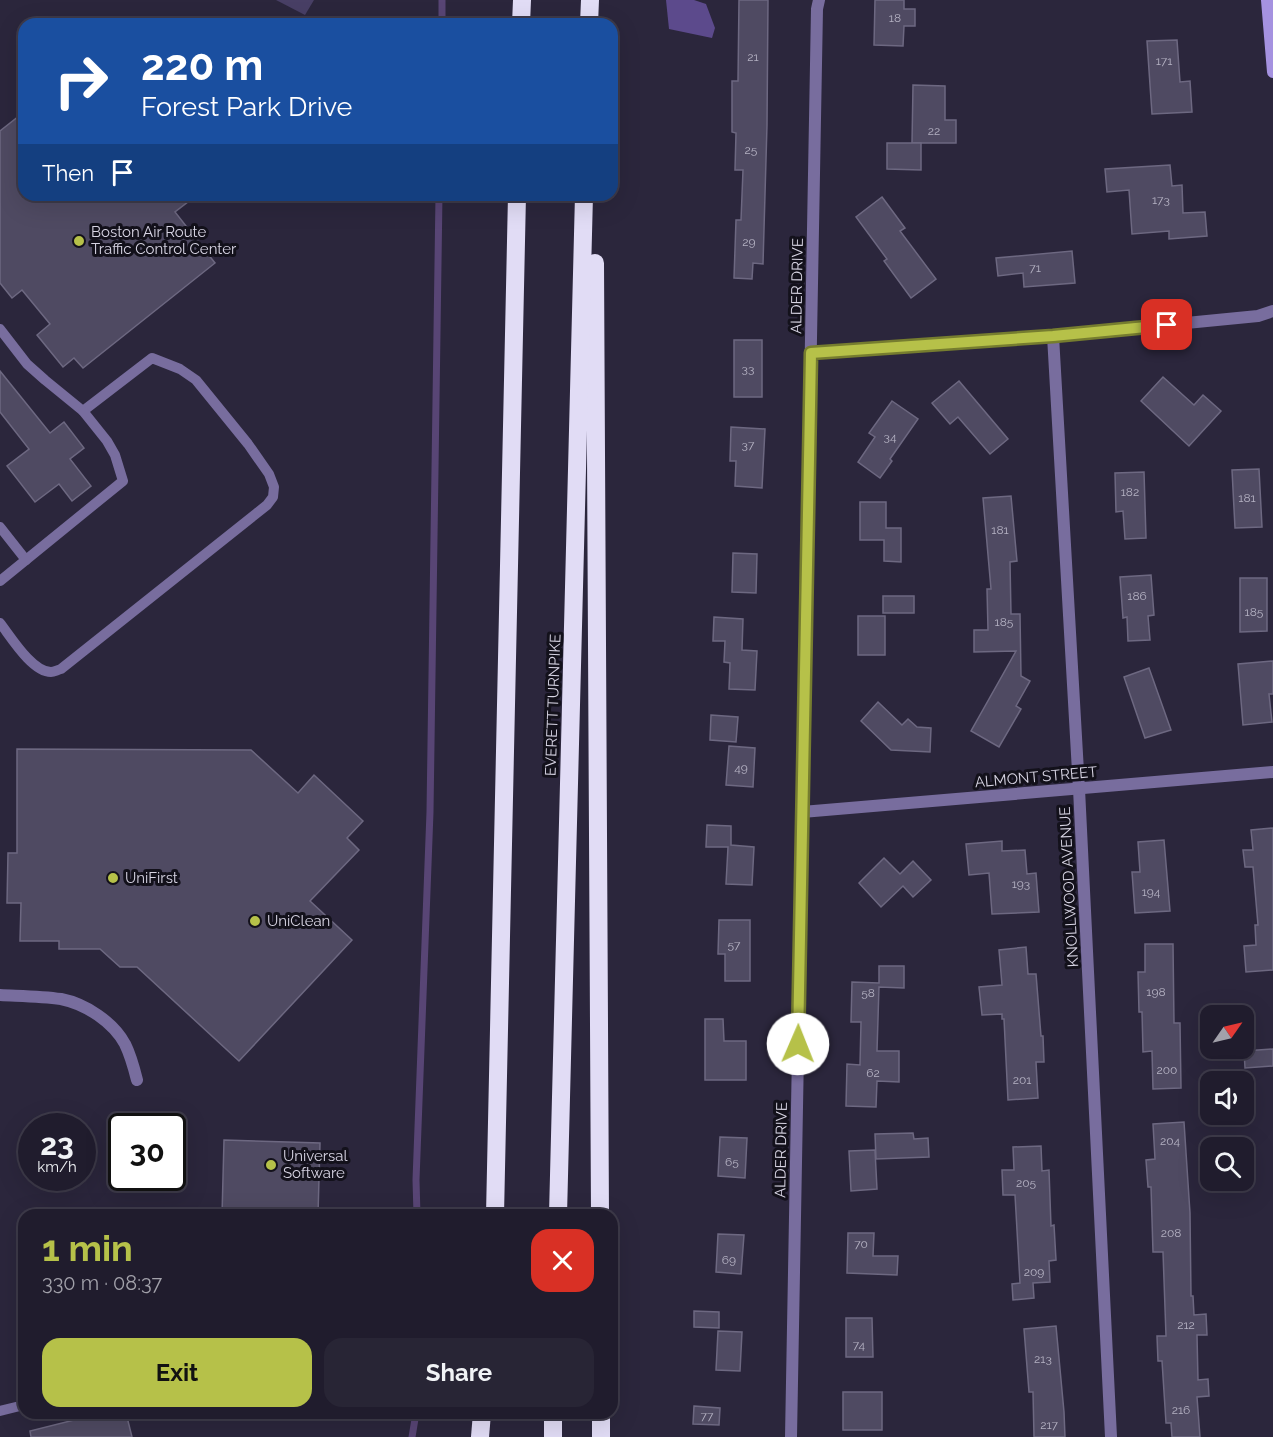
<!DOCTYPE html>
<html lang="en">
<head>
<meta charset="utf-8">
<style>
	:root { --surface:#201c2d; --page:#282535; --text:#f1f3f6; --muted:#a2a1aa; --line:#3d3a49; --accent:#b6c149 }
	body { margin:0; font-family:Raleway,sans-serif; background:var(--page); color:var(--text); height:100vh; display:flex; flex-direction:column; font-size:22px; white-space:nowrap }
	* { box-sizing:border-box; margin:0 }
	p { font-size:20px; color:var(--muted) }
	.icon { flex:none; width:33px; height:33px; fill:none; stroke:currentColor; stroke-width:2; stroke-linecap:round; stroke-linejoin:round }
	.map { position:relative; flex:1; overflow:hidden }
	.details { position:absolute; left:18px; top:1209px; width:600px; height:210px; display:flex; flex-direction:column; background:var(--surface); border-radius:18px; box-shadow:0 6px 24px #0002,0 0 0 2px var(--line) }
	.details>* { flex:none }
	.top-card { position:absolute; left:18px; top:18px; width:600px; height:183px; border-radius:18px; box-shadow:0 6px 24px #0002,0 0 0 2px var(--line); background:#1a4fa0; color:#fff; overflow:hidden }
	.needle { width:39px; rotate:56deg }
	.buttons { position:absolute; left:1200px; top:1005px; display:grid; gap:12px }
	.buttons a { display:grid; place-items:center; width:54px; height:54px; border-radius:12px; background:var(--surface); box-shadow:0 6px 24px #0002,0 0 0 2px var(--line); font-size:30px }
	.speed { position:absolute; left:18px; top:1113px; display:flex; gap:12px; font-size:30px; font-weight:700; text-align:center }
	.speed>* { display:grid; place-content:center; width:78px; height:78px; border-radius:50%; background:var(--surface); box-shadow:0 6px 24px #0002,0 0 0 2px var(--line); line-height:1 }
	.speed small { font-size:15px; font-weight:400 }
	.speed .limit { border:3px solid #111; border-radius:9px; background:#fff; color:#111 }
	.pin { position:absolute; display:grid; place-items:center; width:51px; height:51px; color:#fff; margin:-26px; border-radius:12px; box-shadow:0 3px 9px #0006 }
	.me { position:absolute; width:66px; margin:-33px; rotate:1deg; stroke-linejoin:round; filter:drop-shadow(0 0 4px #0008) }
	.turn { display:flex; align-items:center; gap:21px; height:126px; padding:0 24px; font-size:27px }
	.turn .icon { width:78px; height:78px; stroke-width:2.5 }
	.turn b { display:block; font-size:42px; line-height:51px }
	.then { display:flex; align-items:center; height:57px; padding:0 24px; background:#0003; gap:12px; font-size:22px }
	.round { display:grid; place-items:center; flex:none; width:63px; height:63px; border-radius:18px; background:var(--page) }
	.headline { display:flex; align-items:center; justify-content:space-between; height:102px; padding:0 24px }
	h1 { font-size:36px; font-weight:700; line-height:45px; color:var(--accent) }
	.action { display:flex; gap:12px; margin-top:auto; padding:12px 24px }
	.action a { flex:1; height:69px; border-radius:18px; background:var(--accent); color:#111; font-size:24px; font-weight:700; line-height:69px; text-align:center }
	.action a+a { background:var(--page); color:var(--text) }
	.map>svg:first-child { display:block }
	.green { fill:#483f65 }
	.forest { fill:#5c4a8c }
	.lines { fill:none; stroke-linecap:round; stroke-linejoin:round }
	.stream { stroke:#584575; stroke-width:7 }
	.building { fill:#4f4a62; stroke:#6d6881; stroke-width:1.5 }
	.lane { stroke:#786d9e; stroke-width:10 }
	.street { stroke:#786d9e; stroke-width:12 }
	.secondary { stroke:#a592e0; stroke-width:12 }
	.highway { stroke:#e1dcf5; stroke-width:18 }
	.route-casing { stroke:#767d2f; stroke-width:15 }
	.route { stroke:#b6c149; stroke-width:10 }
	.poi-dot { fill:#b6c149; stroke:#13111b; stroke-width:2 }
	.labels { text-anchor:middle; dominant-baseline:central; stroke-width:6; stroke-linejoin:round; paint-order:stroke }
	.number-label { font-size:12px; fill:#b5b2c3 }
	.poi-label { font-size:15px; fill:#d7d4e3; stroke:#13111b; text-anchor:start }
	.street-label { font-size:15px; fill:#d7d4e3; stroke:#13111b }
</style>
</head>
<body>
<div class="map">
<svg width="1273" height="1437" viewBox="0 0 1273 1437">
	<rect width="100%" height="100%" fill="#2b263c"/>
	<!-- green -->
	<polygon class="green" points="276,0 314,0 305,15"/>
	<!-- forest -->
	<polygon class="forest" points="666,0 694,0 706,4 715,28 712,38 669,29"/>
	<g class="lines">
		<!-- stream -->
		<g class="stream">
			<polyline points="442,24 442,0"/>
			<polyline points="417,1215 416,1180 430,812 439,195"/>
			<polyline points="412,1437 416,1413"/>
		</g>
	</g>
	<!-- building -->
	<g class="building">
		<polygon points="739,0 768,0 767,125 763,264 753,263 752,279 734,278 736,220 741,220 743,170 735,170 736,133 732,132 732,81 738,81"/>
		<polygon points="875,0 904,0 904,9 915,9 915,26 904,26 903,46 874,45"/>
		<polygon points="1177,40 1180,82 1190,81 1192,112 1152,114 1147,41"/>
		<polygon points="913,85 945,86 945,120 956,120 956,143 912,143"/>
		<polygon points="24,112 24,195 197,195 175,212 215,263 83,368 74,358 63,367 37,335 50,324 22,290 12,298 0,283 0,131"/>
		<polygon points="887,143 921,143 921,170 887,169"/>
		<polygon points="1170,165 1172,186 1182,185 1183,213 1205,212 1207,236 1169,239 1169,231 1132,234 1129,190 1107,192 1105,169"/>
		<polygon points="882,197 905,228 900,231 936,279 911,298 884,261 887,259 856,217"/>
		<polygon points="1072,251 1075,283 1024,287 1023,273 998,276 996,258"/>
		<rect x="734" y="340" width="28" height="57"/>
		<polygon points="0,371 50,433 64,422 84,448 70,459 91,486 72,501 59,484 35,502 7,466 29,449 0,412"/>
		<polygon points="1163,377 1194,405 1203,395 1221,411 1189,446 1141,401"/>
		<polygon points="959,381 1008,439 990,454 958,417 950,424 932,403"/>
		<polygon points="892,401 918,419 890,459 892,461 880,478 858,462 875,437 869,433"/>
		<polygon points="731,427 765,429 762,488 735,486 736,461 730,461"/>
		<polygon points="1259,469 1262,527 1235,528 1232,470"/>
		<polygon points="1144,472 1146,538 1125,539 1123,511 1116,512 1115,473"/>
		<polygon points="1011,496 1017,561 1010,562 1011,614 1020,614 1021,676 1030,681 1016,706 1021,709 999,747 971,731 1016,651 974,652 974,630 988,630 987,589 991,589 983,498"/>
		<polygon points="860,502 886,502 886,528 901,528 901,562 884,561 884,540 860,540"/>
		<polygon points="733,553 757,554 756,593 732,592"/>
		<polygon points="1151,575 1154,615 1148,616 1150,640 1128,641 1127,617 1123,618 1120,577"/>
		<polygon points="1240,578 1267,578 1267,631 1240,632"/>
		<rect x="883" y="596" width="31" height="17"/>
		<rect x="858" y="616" width="27" height="39"/>
		<polygon points="714,617 743,619 742,650 757,651 755,690 729,689 730,663 724,662 725,641 713,641"/>
		<polygon points="1273,661 1273,694 1269,694 1272,722 1243,725 1238,664"/>
		<polygon points="1149,668 1171,730 1145,738 1124,677"/>
		<polygon points="878,702 902,725 908,719 917,727 931,728 930,752 891,750 861,721"/>
		<polygon points="711,715 738,717 736,742 710,740"/>
		<polygon points="729,746 755,748 753,787 726,785"/>
		<polygon points="17,749 251,750 298,793 314,775 363,821 347,838 359,850 310,901 352,940 239,1061 137,967 120,967 100,949 59,949 59,941 20,941 21,903 7,903 8,853 17,853"/>
		<polygon points="707,825 731,826 731,845 754,847 752,885 726,884 728,847 706,847"/>
		<polygon points="1273,828 1273,970 1246,972 1244,946 1256,945 1255,925 1258,925 1253,867 1245,867 1243,850 1253,850 1251,830"/>
		<polygon points="1164,840 1170,911 1135,913 1132,872 1140,872 1138,842"/>
		<polygon points="1002,841 1002,851 1025,850 1027,874 1036,873 1039,912 992,914 989,873 969,875 966,844"/>
		<polygon points="884,858 900,874 913,861 931,880 913,897 903,886 881,907 859,883"/>
		<polygon points="719,920 750,920 750,981 725,981 725,954 718,954"/>
		<polygon points="1145,944 1173,944 1174,1023 1180,1023 1181,1088 1153,1089 1152,1051 1143,1052 1142,1012 1139,1012 1138,972 1145,972"/>
		<polygon points="1026,947 1028,974 1036,974 1041,1036 1043,1036 1044,1062 1036,1062 1038,1098 1008,1100 1004,1019 1002,1019 1002,1014 982,1015 979,987 1002,985 999,950"/>
		<polygon points="879,966 904,966 904,988 879,987 877,1051 899,1051 899,1082 877,1081 876,1107 846,1106 847,1064 860,1065 861,1022 851,1022 852,982 879,983"/>
		<polygon points="705,1019 723,1019 724,1041 746,1041 746,1080 705,1080"/>
		<polygon points="1273,1049 1273,1066 1245,1068 1244,1051"/>
		<polygon points="1184,1122 1190,1213 1191,1296 1193,1296 1194,1315 1206,1314 1207,1335 1197,1335 1198,1380 1208,1379 1209,1396 1197,1397 1200,1437 1172,1437 1171,1423 1166,1423 1162,1361 1158,1361 1157,1336 1166,1336 1163,1252 1153,1252 1151,1187 1148,1187 1146,1160 1155,1159 1153,1124"/>
		<polygon points="913,1133 914,1139 928,1138 929,1157 876,1159 875,1134"/>
		<polygon points="720,1137 747,1138 745,1178 718,1176"/>
		<polygon points="224,1140 320,1143 318,1215 222,1215"/>
		<polygon points="1041,1146 1042,1171 1049,1170 1051,1226 1054,1225 1056,1260 1049,1261 1050,1282 1033,1283 1034,1298 1013,1300 1012,1284 1020,1283 1015,1195 1003,1195 1002,1170 1014,1170 1013,1147"/>
		<polygon points="875,1150 877,1189 851,1191 849,1151"/>
		<polygon points="848,1233 874,1233 873,1256 898,1256 897,1275 847,1273"/>
		<polygon points="718,1234 744,1235 741,1274 716,1272"/>
		<polygon points="694,1311 719,1312 719,1328 694,1327"/>
		<polygon points="846,1318 872,1318 873,1357 846,1357"/>
		<polygon points="1056,1326 1064,1412 1065,1437 1034,1437 1033,1392 1029,1392 1024,1329"/>
		<polygon points="718,1331 742,1332 740,1371 716,1370"/>
		<rect x="843" y="1392" width="39" height="38"/>
		<polygon points="694,1406 720,1408 719,1425 693,1424"/>
		<polygon points="102,1413 126,1413 132,1437 31,1437 30,1431"/>
	</g>
	<g class="lines">
		<!-- lane -->
		<g class="lane">
			<path d="M0 329 27 364 45 380 83 411 152 358 180 369 196 380 248 444 269 474 274 487 273 497 267 505 61 669C57 670 54 672 51 672 32 672 11 637 0 623"/>
			<polyline points="0,527 26,560"/>
			<polyline points="0,581 123,481 115,455 107,441 83,411"/>
			<polyline points="0,1411 24,1405"/>
		</g>
		<!-- street -->
		<g class="street">
			<polyline points="1053,336 1079,789 1111,1437"/>
			<polyline points="811,353 1053,336 1258,316 1273,311"/>
			<polyline points="802,812 1273,772"/>
			<path d="M0 995C20 996 41 996 61 999 86 1004 113 1022 125 1044 131 1056 134 1068 137 1080"/>
			<polyline points="791,1437 817,9 819,0"/>
		</g>
		<!-- secondary -->
		<polyline class="secondary" points="1267,0 1273,72"/>
		<!-- highway -->
		<g class="highway">
			<polyline points="521,24 522,0"/>
			<polyline points="589,24 590,0"/>
			<polyline points="595,263 600,1215"/>
			<polyline points="495,1215 517,195"/>
			<polyline points="558,1215 584,195"/>
			<polyline points="480,1437 482,1413"/>
			<polyline points="553,1437 553,1413"/>
			<polyline points="601,1437 601,1413"/>
		</g>
	</g>
	<g class="lines">
		<defs>
			<polyline id="route" points="798,1044 811,353 1053,336 1167,325"/>
		</defs>
		<!-- route casing -->
		<use href="#route" class="route-casing"/>
		<!-- route -->
		<use href="#route" class="route"/>
	</g>
	<!-- markers -->
	<g class="poi-dot">
		<circle cx="79" cy="241" r="6"/>
		<circle cx="113" cy="878" r="6"/>
		<circle cx="255" cy="921" r="6"/>
		<circle cx="271" cy="1165" r="6"/>
	</g>
	<g class="labels">
		<!-- number labels -->
		<g class="number-label">
			<text x="895" y="18">18</text>
			<text x="753" y="57">21</text>
			<text x="1164" y="61">171</text>
			<text x="934" y="131">22</text>
			<text x="751" y="150">25</text>
			<text x="1161" y="200">173</text>
			<text x="749" y="242">29</text>
			<text x="1035" y="268">71</text>
			<text x="748" y="369">33</text>
			<text x="890" y="437">34</text>
			<text x="748" y="445">37</text>
			<text x="1130" y="492">182</text>
			<text x="1247" y="498">181</text>
			<text x="1000" y="530">181</text>
			<text x="1137" y="596">186</text>
			<text x="1254" y="612">185</text>
			<text x="1004" y="622">185</text>
			<text x="741" y="768">49</text>
			<text x="1021" y="884">193</text>
			<text x="1151" y="892">194</text>
			<text x="734" y="945">57</text>
			<text x="1156" y="992">198</text>
			<text x="868" y="993">58</text>
			<text x="1167" y="1070">200</text>
			<text x="873" y="1073">62</text>
			<text x="1022" y="1080">201</text>
			<text x="1170" y="1141">204</text>
			<text x="732" y="1162">65</text>
			<text x="1026" y="1183">205</text>
			<text x="1171" y="1233">208</text>
			<text x="861" y="1244">70</text>
			<text x="729" y="1260">69</text>
			<text x="1034" y="1272">209</text>
			<text x="1186" y="1325">212</text>
			<text x="859" y="1345">74</text>
			<text x="1043" y="1359">213</text>
			<text x="1181" y="1410">216</text>
			<text x="707" y="1416">77</text>
			<text x="1049" y="1425">217</text>
		</g>
		<!-- poi labels -->
		<g class="poi-label">
			<text x="91" y="232">Boston Air Route<tspan x="91" dy="17">Traffic Control Center</tspan></text>
			<text x="125" y="878">UniFirst</text>
			<text x="267" y="921">UniClean</text>
			<text x="283" y="1156">Universal<tspan x="283" dy="17">Software</tspan></text>
		</g>
		<!-- street labels -->
		<g class="street-label">
			<text transform="translate(797 286) rotate(-89)">ALDER DRIVE</text>
			<text transform="translate(553 705) rotate(-88)">EVERETT TURNPIKE</text>
			<text transform="translate(1036 777) rotate(-5)">ALMONT STREET</text>
			<text transform="translate(1069 887) rotate(-93)">KNOLLWOOD AVENUE</text>
			<text transform="translate(781 1150) rotate(-89)">ALDER DRIVE</text>
		</g>
	</g>
</svg>
<div class="buttons">
<a><svg class="needle" viewBox="-14 -14 28 28"><path d="M0-13l5 13h-10z" fill="#e53935"/><path d="M0 13l5-13h-10z" fill="#a2a1aa"/></svg></a>
<a><svg class="icon" aria-label="sound" viewBox="0 0 24 24"><path d="M4 9h4l5-4v14l-5-4H4zM17 9q2 3 0 6"/></svg></a>
<a><svg class="icon" aria-label="search" viewBox="0 0 24 24"><circle cx="10" cy="10" r="6"/><path d="M15 15l6 6"/></svg></a>
</div>
<div class="speed"><div>23<small>km/h</small></div><div class="limit">30</div></div>
<div class="pin" style="left:1167px;top:325px;background:#d93025"><svg class="icon" aria-label="arrive" viewBox="0 0 24 24"><path d="M6 21V4h12l-3 4 3 4H6"/></svg></div>
<svg class="me" style="left:798px;top:1044px" viewBox="-20 -20 40 40"><circle r="19" fill="#fff"/><path d="M0-13L10 11 0 6-10 11z" fill="#b6c149"/></svg>
<div class="top-card">
<div class="turn"><svg class="icon" aria-label="right" viewBox="0 0 24 24"><path d="M7 20v-9h11M14 6l5 5-5 5"/></svg><div><b>220 m</b>Forest Park Drive</div></div>
<div class="then">Then<svg class="icon" aria-label="arrive" viewBox="0 0 24 24"><path d="M6 21V4h12l-3 4 3 4H6"/></svg></div>
</div>
<section class="details">
<div class="headline"><div><h1>1 min</h1><p>330 m · 08:37</p></div><a class="round" style="background:#d93025;color:#fff"><svg class="icon" aria-label="close" viewBox="0 0 24 24"><path d="M6 6l12 12M18 6L6 18"/></svg></a></div>
<div class="action"><a>Exit</a><a>Share</a></div>
</section>
</div>
</body>
</html>
